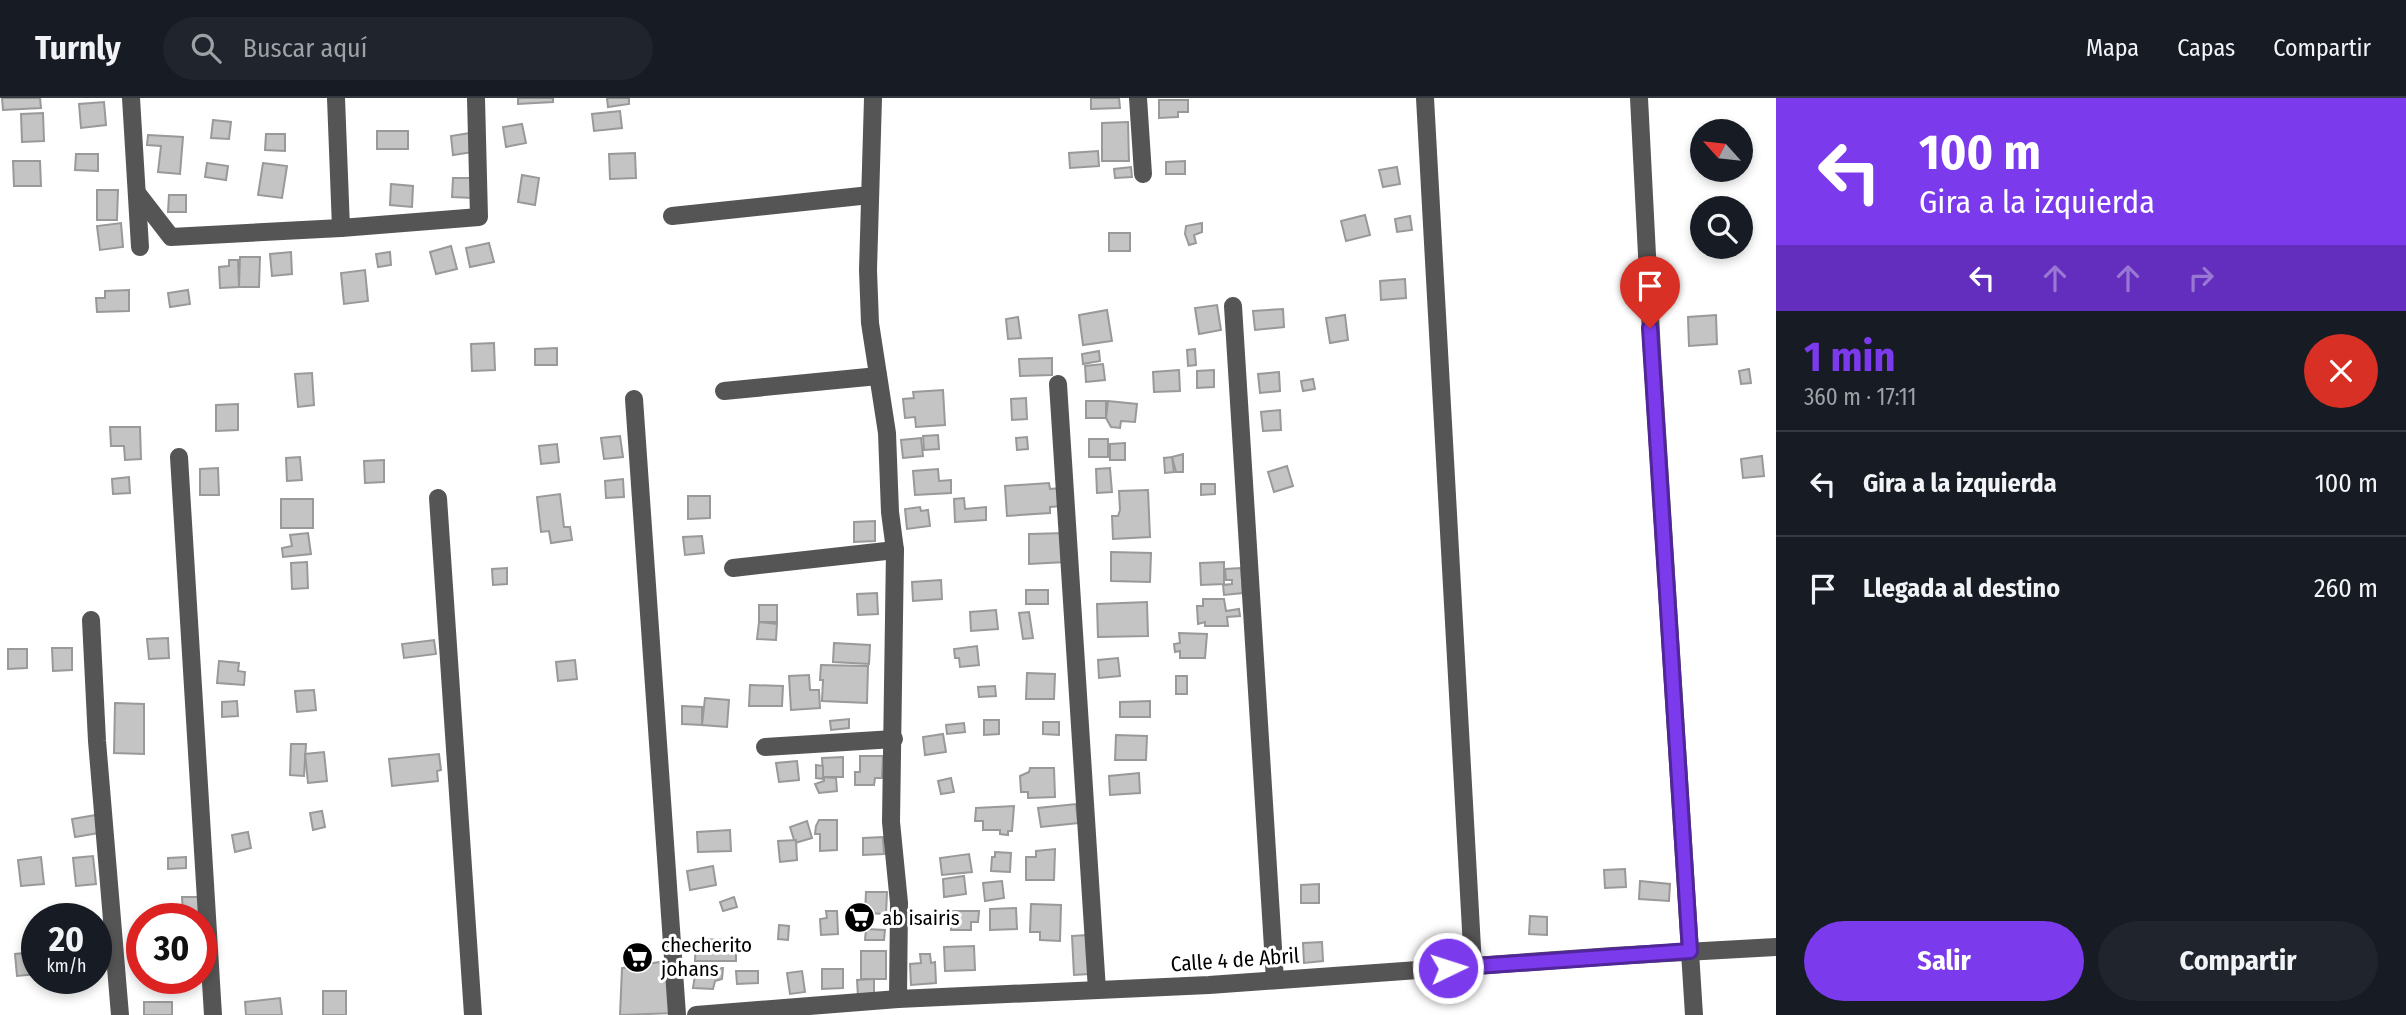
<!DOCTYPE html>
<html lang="es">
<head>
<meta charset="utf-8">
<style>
	:root { --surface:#171b24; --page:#20242c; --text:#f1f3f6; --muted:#9ea1a6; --line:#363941; --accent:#7c3aed }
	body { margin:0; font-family:"Fira Sans Condensed",sans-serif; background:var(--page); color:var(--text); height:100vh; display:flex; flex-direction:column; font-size:26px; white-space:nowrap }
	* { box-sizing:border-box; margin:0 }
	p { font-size:23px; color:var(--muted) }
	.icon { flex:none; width:38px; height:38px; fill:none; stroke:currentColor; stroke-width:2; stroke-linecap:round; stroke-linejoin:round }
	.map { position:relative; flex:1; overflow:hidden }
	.panel { display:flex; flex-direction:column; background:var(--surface); width:630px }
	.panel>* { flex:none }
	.top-card { background:#7c3aed; color:#fff; overflow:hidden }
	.needle { width:46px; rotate:297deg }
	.buttons { position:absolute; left:1690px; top:21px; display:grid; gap:14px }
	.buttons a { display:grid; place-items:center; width:63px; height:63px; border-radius:50%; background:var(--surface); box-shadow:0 4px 10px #0003; font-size:35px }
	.speed { position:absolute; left:21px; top:805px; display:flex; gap:14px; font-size:35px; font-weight:700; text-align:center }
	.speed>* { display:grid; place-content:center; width:91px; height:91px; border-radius:50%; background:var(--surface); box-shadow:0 4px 10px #0003; line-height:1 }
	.speed small { font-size:18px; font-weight:400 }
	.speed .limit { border:10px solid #d22; background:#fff; color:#111 }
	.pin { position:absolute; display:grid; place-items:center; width:60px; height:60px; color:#fff; margin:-72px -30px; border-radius:50% 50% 50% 0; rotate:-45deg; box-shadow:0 0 7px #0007 }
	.pin .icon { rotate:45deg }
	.me { position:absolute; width:77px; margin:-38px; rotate:86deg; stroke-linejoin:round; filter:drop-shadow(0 0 5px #0008) }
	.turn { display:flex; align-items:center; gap:24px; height:147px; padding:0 28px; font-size:32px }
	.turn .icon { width:91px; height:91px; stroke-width:2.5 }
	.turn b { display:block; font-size:49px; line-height:60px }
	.lanes { display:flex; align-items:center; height:66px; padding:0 28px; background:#0003; justify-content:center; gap:35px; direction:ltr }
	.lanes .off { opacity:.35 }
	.round { display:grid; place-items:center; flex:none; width:74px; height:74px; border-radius:37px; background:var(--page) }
	.headline { display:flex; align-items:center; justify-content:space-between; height:119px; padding:0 28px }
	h1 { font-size:42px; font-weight:700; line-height:52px; color:var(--accent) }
	.cta { display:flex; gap:14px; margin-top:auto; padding:14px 28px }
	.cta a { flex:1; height:80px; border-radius:42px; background:var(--accent); color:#fff; font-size:28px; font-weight:700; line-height:80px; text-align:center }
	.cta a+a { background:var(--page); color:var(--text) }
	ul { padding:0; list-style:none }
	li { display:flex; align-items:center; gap:21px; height:105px; padding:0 28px; border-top:2px solid var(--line) }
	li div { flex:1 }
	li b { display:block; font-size:26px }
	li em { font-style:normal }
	header { display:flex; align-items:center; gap:42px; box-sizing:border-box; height:98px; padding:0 35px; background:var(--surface); border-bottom:2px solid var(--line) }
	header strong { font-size:33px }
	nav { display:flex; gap:38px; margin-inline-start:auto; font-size:24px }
	.search { width:490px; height:63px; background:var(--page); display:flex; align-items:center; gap:18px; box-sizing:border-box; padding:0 24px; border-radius:38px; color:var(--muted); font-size:26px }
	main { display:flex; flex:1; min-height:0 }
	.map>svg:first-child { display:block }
	.building { fill:#c4c4c4; stroke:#999; stroke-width:2 }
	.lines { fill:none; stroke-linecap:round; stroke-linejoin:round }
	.minor { stroke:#555; stroke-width:18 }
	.route-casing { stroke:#51269a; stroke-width:18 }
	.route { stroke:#7c3aed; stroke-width:12 }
	.labels { text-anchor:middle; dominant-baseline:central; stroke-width:6; stroke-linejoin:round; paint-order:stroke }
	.poi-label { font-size:21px; fill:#000; stroke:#fff; text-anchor:start }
	.street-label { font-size:21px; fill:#000; stroke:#fff }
</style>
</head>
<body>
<header>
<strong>Turnly</strong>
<div class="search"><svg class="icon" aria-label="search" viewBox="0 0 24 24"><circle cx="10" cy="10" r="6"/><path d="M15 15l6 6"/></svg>Buscar aquí</div>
<nav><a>Mapa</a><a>Capas</a><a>Compartir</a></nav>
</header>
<main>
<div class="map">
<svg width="1776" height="917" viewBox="0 0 1776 917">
	<rect width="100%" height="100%" fill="#fff"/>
	<!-- building -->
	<g class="building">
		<polygon points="2,0 40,0 41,10 3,12"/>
		<polygon points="518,0 553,0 553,4 518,6"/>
		<polygon points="607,0 629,0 629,6 608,9"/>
		<polygon points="1091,0 1119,0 1120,10 1091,11"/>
		<polygon points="1159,2 1188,2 1188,14 1178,14 1178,19 1159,20"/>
		<polygon points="104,4 106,27 81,30 79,6"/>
		<polygon points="620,13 622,30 594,33 592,16"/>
		<polygon points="43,15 44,43 22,44 21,16"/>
		<polygon points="213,22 231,24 229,41 211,40"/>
		<polygon points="1128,24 1129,63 1102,63 1102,25"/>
		<polygon points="522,26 526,45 506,49 503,29"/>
		<rect x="377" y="33" width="31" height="18"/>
		<polygon points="470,35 473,54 453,57 451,38"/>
		<polygon points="266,36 285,36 285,53 265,52"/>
		<polygon points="148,37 183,39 180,76 158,74 161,48 147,47"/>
		<polygon points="1098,53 1099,68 1070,70 1069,55"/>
		<polygon points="635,55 636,80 610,81 609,56"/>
		<polygon points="76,56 98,56 98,73 75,72"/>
		<polygon points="13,63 40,63 41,88 14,88"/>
		<polygon points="1185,63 1185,76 1166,76 1166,64"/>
		<polygon points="207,65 228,68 226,82 205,79"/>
		<polygon points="263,65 287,68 282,100 258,97"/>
		<polygon points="1131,69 1132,79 1115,80 1114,71"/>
		<polygon points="1397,69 1400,86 1383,89 1379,72"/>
		<polygon points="522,77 539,80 535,107 518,104"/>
		<polygon points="453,80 473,80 472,100 452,99"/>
		<polygon points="391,86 413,88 412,109 390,107"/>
		<polygon points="97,92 118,92 117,122 97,122"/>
		<polygon points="169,97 186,97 186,114 168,114"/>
		<polygon points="1365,117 1370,137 1346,143 1341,123"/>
		<polygon points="1410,118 1412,132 1397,134 1395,121"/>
		<polygon points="121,125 123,149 100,152 97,128"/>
		<polygon points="1202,125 1202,134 1194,137 1196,145 1189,147 1185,136 1186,128"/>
		<rect x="1109" y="135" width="21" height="18"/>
		<polygon points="489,145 494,164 470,169 466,150"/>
		<polygon points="451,148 457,171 436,176 430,154"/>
		<polygon points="291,154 292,176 272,178 270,156"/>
		<polygon points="390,154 391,167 378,169 376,156"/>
		<polygon points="240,159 260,159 259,189 239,189"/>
		<polygon points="229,162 238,162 239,189 220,190 219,169 229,168"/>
		<polygon points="365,172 368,203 344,206 341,175"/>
		<polygon points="1405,181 1406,200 1381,202 1380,183"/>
		<polygon points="129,192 129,213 97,214 96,200 105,200 105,193"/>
		<polygon points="188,192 190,206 170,209 168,195"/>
		<polygon points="1217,207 1221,232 1199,236 1195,210"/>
		<polygon points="1283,211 1284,229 1255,232 1253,213"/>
		<polygon points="1107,212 1112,243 1083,247 1079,217"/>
		<polygon points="1345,217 1348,242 1330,245 1326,220"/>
		<polygon points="1716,217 1717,246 1689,248 1688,219"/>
		<polygon points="1018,219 1021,240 1008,241 1006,221"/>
		<polygon points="494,245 495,272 472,273 471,246"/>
		<polygon points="557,250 557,267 535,267 535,251"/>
		<polygon points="1195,251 1196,267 1188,268 1187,252"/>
		<polygon points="1099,253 1100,263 1083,266 1082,256"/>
		<polygon points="1052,260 1052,277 1020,278 1019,261"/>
		<polygon points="1103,266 1105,282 1086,284 1085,268"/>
		<polygon points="1749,271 1751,285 1741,286 1739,273"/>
		<polygon points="1179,272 1180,293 1154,294 1153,274"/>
		<polygon points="1214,272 1214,289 1197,290 1197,273"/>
		<polygon points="1279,274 1280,293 1260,295 1258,276"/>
		<polygon points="312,275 314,307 298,309 295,276"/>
		<polygon points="1313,281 1315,291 1303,293 1301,283"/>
		<polygon points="943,292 945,327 916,329 915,319 905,320 903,301 914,300 913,294"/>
		<polygon points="1026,300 1027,321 1012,322 1011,301"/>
		<rect x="1086" y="303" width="20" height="17"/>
		<polygon points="1108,303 1137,306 1135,324 1121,323 1120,330 1111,329 1106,320"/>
		<polygon points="238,306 238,332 216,333 216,307"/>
		<polygon points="1280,312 1281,332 1263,333 1261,314"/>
		<polygon points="110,329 140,329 141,361 125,362 124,348 111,348"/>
		<polygon points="938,337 939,351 924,352 923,338"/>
		<polygon points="620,338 623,359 604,361 601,340"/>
		<polygon points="1027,339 1028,351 1017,352 1016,340"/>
		<polygon points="921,340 923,358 903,360 901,342"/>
		<rect x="1089" y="341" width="19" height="18"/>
		<polygon points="1125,345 1125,362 1110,362 1110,346"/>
		<polygon points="557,346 559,364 541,366 539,348"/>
		<polygon points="1183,356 1183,374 1176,374 1172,359"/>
		<polygon points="1762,358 1764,378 1743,380 1741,361"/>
		<polygon points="300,359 302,382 287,383 286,360"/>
		<polygon points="1172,359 1174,374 1165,375 1164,360"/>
		<polygon points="384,362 384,384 365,385 364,363"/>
		<polygon points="1287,368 1293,388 1274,394 1268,374"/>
		<polygon points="218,370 219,397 200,397 200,371"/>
		<polygon points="1110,370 1112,394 1097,395 1096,371"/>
		<polygon points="938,371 939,383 951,382 951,395 915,397 913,373"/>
		<polygon points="129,379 130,395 113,396 112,381"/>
		<polygon points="623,381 624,399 606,400 605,383"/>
		<polygon points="1049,385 1050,391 1060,390 1062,408 1050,409 1050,415 1007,418 1005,388"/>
		<polygon points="1201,386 1215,386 1215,396 1201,397"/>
		<polygon points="1148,392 1150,439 1113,441 1112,418 1118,418 1120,412 1119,393"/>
		<polygon points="560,396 564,429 570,429 572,442 551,445 549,433 541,434 537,399"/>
		<polygon points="688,398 710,398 710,420 688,421"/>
		<polygon points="964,400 965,411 986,409 986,422 955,424 954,401"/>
		<rect x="281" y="401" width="32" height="29"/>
		<polygon points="920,409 921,413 928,412 930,428 907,431 905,411"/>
		<polygon points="875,423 875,443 854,444 854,424"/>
		<polygon points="308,435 311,456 283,459 282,450 292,448 290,437"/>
		<polygon points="1066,435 1066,464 1029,466 1029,436"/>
		<polygon points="702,438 704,455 685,457 683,439"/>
		<polygon points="1111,454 1151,455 1150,484 1111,483"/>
		<polygon points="307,464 308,490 292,491 291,465"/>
		<polygon points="1224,464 1224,486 1201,487 1200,465"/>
		<polygon points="507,470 507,486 493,487 492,471"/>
		<polygon points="1241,470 1243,495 1224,497 1223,487 1232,486 1232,482 1226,482 1225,471"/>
		<polygon points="941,482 942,501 913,503 912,484"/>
		<rect x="1026" y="492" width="22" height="14"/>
		<polygon points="877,495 878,516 858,517 857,496"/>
		<polygon points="1203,501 1224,501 1226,513 1239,511 1240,518 1227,519 1228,528 1205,528 1205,524 1198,526 1197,508 1203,508"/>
		<polygon points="1147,504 1148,538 1098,539 1097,506"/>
		<rect x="759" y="507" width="18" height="17"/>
		<polygon points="996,512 998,531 971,533 970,514"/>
		<polygon points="1029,514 1033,540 1023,541 1019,515"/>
		<polygon points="759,524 777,526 776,542 757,541"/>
		<polygon points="1179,535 1207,536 1205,560 1180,560 1180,553 1175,554 1174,546 1180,545"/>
		<polygon points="168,540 169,560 149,561 147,541"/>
		<polygon points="434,542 436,556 404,560 402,546"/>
		<polygon points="834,545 870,547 869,566 833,564"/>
		<polygon points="977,548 979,567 960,569 959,560 955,560 954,551"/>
		<polygon points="52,550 72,550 72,572 53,573"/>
		<polygon points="8,551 27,551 27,570 8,571"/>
		<polygon points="1118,560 1120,578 1099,580 1098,562"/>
		<polygon points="575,562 577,581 558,583 556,564"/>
		<polygon points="219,563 239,565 238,573 245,574 244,587 217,585"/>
		<polygon points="821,567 868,568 867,605 822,603 823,582 820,582"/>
		<polygon points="1027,575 1055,576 1054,601 1026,601"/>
		<polygon points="809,577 810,592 819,592 820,610 791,612 789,578"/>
		<rect x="1176" y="578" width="11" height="18"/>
		<polygon points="750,587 783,588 782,608 749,608"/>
		<polygon points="995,588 996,598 979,599 978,589"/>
		<polygon points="314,592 316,612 297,614 295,593"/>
		<polygon points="705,600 729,602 727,629 702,627"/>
		<polygon points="237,603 238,618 222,619 222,604"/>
		<polygon points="1150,603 1150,619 1120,619 1120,604"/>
		<polygon points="115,605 144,606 144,656 114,655"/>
		<polygon points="682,608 702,609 702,627 682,626"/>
		<polygon points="849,621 849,630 831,632 830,623"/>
		<polygon points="984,622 999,622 999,636 984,637"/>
		<polygon points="1043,624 1059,624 1059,637 1043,636"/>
		<polygon points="964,625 965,634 947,636 946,627"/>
		<polygon points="943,636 946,654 925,657 923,639"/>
		<polygon points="1116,637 1147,638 1146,662 1115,662"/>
		<polygon points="291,646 306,646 304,678 290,677"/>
		<polygon points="324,654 327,683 308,685 305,656"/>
		<polygon points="439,656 441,672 437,673 438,683 392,688 389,661"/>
		<polygon points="860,658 883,658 882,680 875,680 874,687 855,687 855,674 860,674"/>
		<polygon points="843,659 843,679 823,679 822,660"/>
		<polygon points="797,663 799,682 779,684 776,665"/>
		<polygon points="816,667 823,668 823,679 836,680 837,693 819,695 815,686 824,683 824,681 816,680"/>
		<polygon points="1030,670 1054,670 1055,699 1028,700 1028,694 1021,694 1020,678 1029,674"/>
		<polygon points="1139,675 1140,695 1110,697 1109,678"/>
		<polygon points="951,680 954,694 941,696 938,683"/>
		<polygon points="1076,706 1078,725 1041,729 1038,710"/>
		<polygon points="1014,708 1012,733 1008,733 1008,737 1000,736 1000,732 983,732 983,723 975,723 976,710"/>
		<polygon points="322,713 325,729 313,732 310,715"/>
		<polygon points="96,717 99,735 75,739 72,721"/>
		<polygon points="819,722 837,722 837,752 820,753 820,736 815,736 816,728"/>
		<polygon points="807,723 812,740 795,745 790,729"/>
		<polygon points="730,732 731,753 698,754 697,734"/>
		<polygon points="248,734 251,750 235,754 232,737"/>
		<polygon points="883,739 884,756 863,757 863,740"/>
		<polygon points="796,742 797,762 780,764 778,743"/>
		<polygon points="1055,751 1054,782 1026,782 1026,759 1036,759 1036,753"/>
		<polygon points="995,754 1011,755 1010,774 991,773 992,759 995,759"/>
		<polygon points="969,756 972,774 942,777 940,760"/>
		<polygon points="93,758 96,786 76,788 73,760"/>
		<polygon points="41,759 44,786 21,788 18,762"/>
		<polygon points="186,759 186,770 168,771 168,760"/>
		<polygon points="713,768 716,787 690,792 687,773"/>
		<polygon points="1625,771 1626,789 1605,790 1604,772"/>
		<polygon points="964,778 966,796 944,799 943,781"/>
		<polygon points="1002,783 1004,800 985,803 983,785"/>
		<polygon points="1640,783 1670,786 1669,803 1639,801"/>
		<polygon points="1319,786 1319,805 1301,805 1301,787"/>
		<polygon points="866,794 887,794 886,816 865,815"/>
		<polygon points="182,799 202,799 202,815 183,816"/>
		<polygon points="734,799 737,809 723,813 720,804"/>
		<polygon points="1031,806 1061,807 1060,843 1040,842 1040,834 1030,834"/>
		<polygon points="1016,810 1017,831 990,832 990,811"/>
		<polygon points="826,813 837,813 838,836 821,837 820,821 827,820"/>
		<polygon points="951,813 979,813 978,824 971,824 971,832 951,832"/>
		<polygon points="1530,818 1547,819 1547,837 1529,836"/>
		<polygon points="779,827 789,828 788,842 778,841"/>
		<polygon points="866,831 885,832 884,842 865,842"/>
		<polygon points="1087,837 1089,876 1074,877 1072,838"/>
		<polygon points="696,841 726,842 726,850 736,850 736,863 695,863"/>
		<polygon points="1322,844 1323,863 1304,865 1303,845"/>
		<polygon points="974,848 975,872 945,873 944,849"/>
		<rect x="861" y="853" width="25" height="28"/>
		<polygon points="34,854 37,876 17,878 15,856"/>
		<polygon points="920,856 930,856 931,865 935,864 936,885 911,887 910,866 921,865"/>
		<polygon points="666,863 676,915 620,917 622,870"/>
		<polygon points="723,870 722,881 715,883 713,891 693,890 696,871"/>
		<polygon points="822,871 843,871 843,890 822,891"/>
		<polygon points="736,873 758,873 758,885 737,886"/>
		<polygon points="802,873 805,894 790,896 787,875"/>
		<polygon points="874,881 874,899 858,899 857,882"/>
		<rect x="323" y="893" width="23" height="24"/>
		<polygon points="280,900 282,917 246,917 245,904"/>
		<rect x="144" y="904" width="28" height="13"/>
	</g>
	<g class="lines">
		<!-- minor -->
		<g class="minor">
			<polyline points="131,0 140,149"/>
			<polyline points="336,0 341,130 479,119 476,0"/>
			<polyline points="873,0 868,172 870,225 887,335 890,414 895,452 891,724 899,805 898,901"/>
			<polyline points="1138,0 1143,76"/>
			<polyline points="1425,0 1473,868"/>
			<polyline points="1639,0 1652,255 1694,917"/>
			<polyline points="137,95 171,139 341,130"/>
			<polyline points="672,118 870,97"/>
			<polyline points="1233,208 1275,882"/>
			<polyline points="1058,286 1097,892"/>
			<polyline points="724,293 878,278"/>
			<polyline points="634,301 677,917"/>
			<polyline points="179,359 213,917"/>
			<polyline points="438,400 473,917"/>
			<polyline points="733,470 895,452"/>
			<polyline points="91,522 97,643 120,917"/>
			<polyline points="765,649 894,641"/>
			<polyline points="696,917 898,901 1209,887 1613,858 1776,849"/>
		</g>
	</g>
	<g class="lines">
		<defs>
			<polyline id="route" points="1448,870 1690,853 1650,230"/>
		</defs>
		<!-- route casing -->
		<use href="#route" class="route-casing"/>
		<!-- route -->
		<use href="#route" class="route"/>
	</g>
	<!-- icons -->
	<defs>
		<symbol id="supermarket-disc" viewBox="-11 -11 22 22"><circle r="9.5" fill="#000" stroke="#fff"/><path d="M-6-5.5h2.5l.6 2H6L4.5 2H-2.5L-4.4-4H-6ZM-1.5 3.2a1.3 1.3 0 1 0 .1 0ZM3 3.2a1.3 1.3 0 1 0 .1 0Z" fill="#fff"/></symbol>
	</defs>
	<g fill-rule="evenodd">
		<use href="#supermarket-disc" x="842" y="802" width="35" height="35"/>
		<use href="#supermarket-disc" x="620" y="842" width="35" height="35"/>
	</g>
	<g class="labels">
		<!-- poi labels -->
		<g class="poi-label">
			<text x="882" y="820">ab isairis</text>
			<text x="661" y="847">checherito<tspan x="661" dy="24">johans</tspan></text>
		</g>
		<!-- street labels -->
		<g class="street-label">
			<text transform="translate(1235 862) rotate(-4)">Calle 4 de Abril</text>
		</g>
	</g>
</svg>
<div class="buttons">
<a><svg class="needle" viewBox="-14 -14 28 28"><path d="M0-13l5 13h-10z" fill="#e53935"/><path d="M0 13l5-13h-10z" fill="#9ea1a6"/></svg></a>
<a><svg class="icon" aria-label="search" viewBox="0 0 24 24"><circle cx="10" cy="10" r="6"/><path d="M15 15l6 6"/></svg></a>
</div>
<div class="speed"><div>20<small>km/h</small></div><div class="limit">30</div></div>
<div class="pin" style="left:1650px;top:230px;background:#d93025"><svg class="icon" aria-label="arrive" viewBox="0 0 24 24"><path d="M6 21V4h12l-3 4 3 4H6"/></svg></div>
<svg class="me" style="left:1448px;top:870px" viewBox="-20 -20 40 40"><circle r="17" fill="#7c3aed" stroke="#fff" stroke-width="3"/><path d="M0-11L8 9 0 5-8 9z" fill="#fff"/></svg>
</div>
<section class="panel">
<div class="top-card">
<div class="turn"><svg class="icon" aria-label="left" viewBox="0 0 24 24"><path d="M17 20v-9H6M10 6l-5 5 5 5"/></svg><div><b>100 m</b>Gira a la izquierda</div></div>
<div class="lanes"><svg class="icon" aria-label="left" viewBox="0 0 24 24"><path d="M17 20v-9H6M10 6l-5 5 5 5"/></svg><svg class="icon off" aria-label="ahead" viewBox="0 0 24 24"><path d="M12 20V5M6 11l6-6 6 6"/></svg><svg class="icon off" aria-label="ahead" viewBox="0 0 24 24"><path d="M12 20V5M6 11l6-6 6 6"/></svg><svg class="icon off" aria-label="right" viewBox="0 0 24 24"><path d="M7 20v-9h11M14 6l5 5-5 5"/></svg></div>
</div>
<div class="headline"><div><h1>1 min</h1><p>360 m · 17:11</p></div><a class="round" style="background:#d93025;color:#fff"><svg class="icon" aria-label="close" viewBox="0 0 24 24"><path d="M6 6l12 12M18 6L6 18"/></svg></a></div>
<ul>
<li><svg class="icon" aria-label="left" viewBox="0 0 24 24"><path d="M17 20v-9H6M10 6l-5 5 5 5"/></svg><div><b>Gira a la izquierda</b></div><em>100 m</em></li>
<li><svg class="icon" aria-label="arrive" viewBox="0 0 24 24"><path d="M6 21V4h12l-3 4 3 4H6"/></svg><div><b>Llegada al destino</b></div><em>260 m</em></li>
</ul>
<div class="cta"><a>Salir</a><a>Compartir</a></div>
</section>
</main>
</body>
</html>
